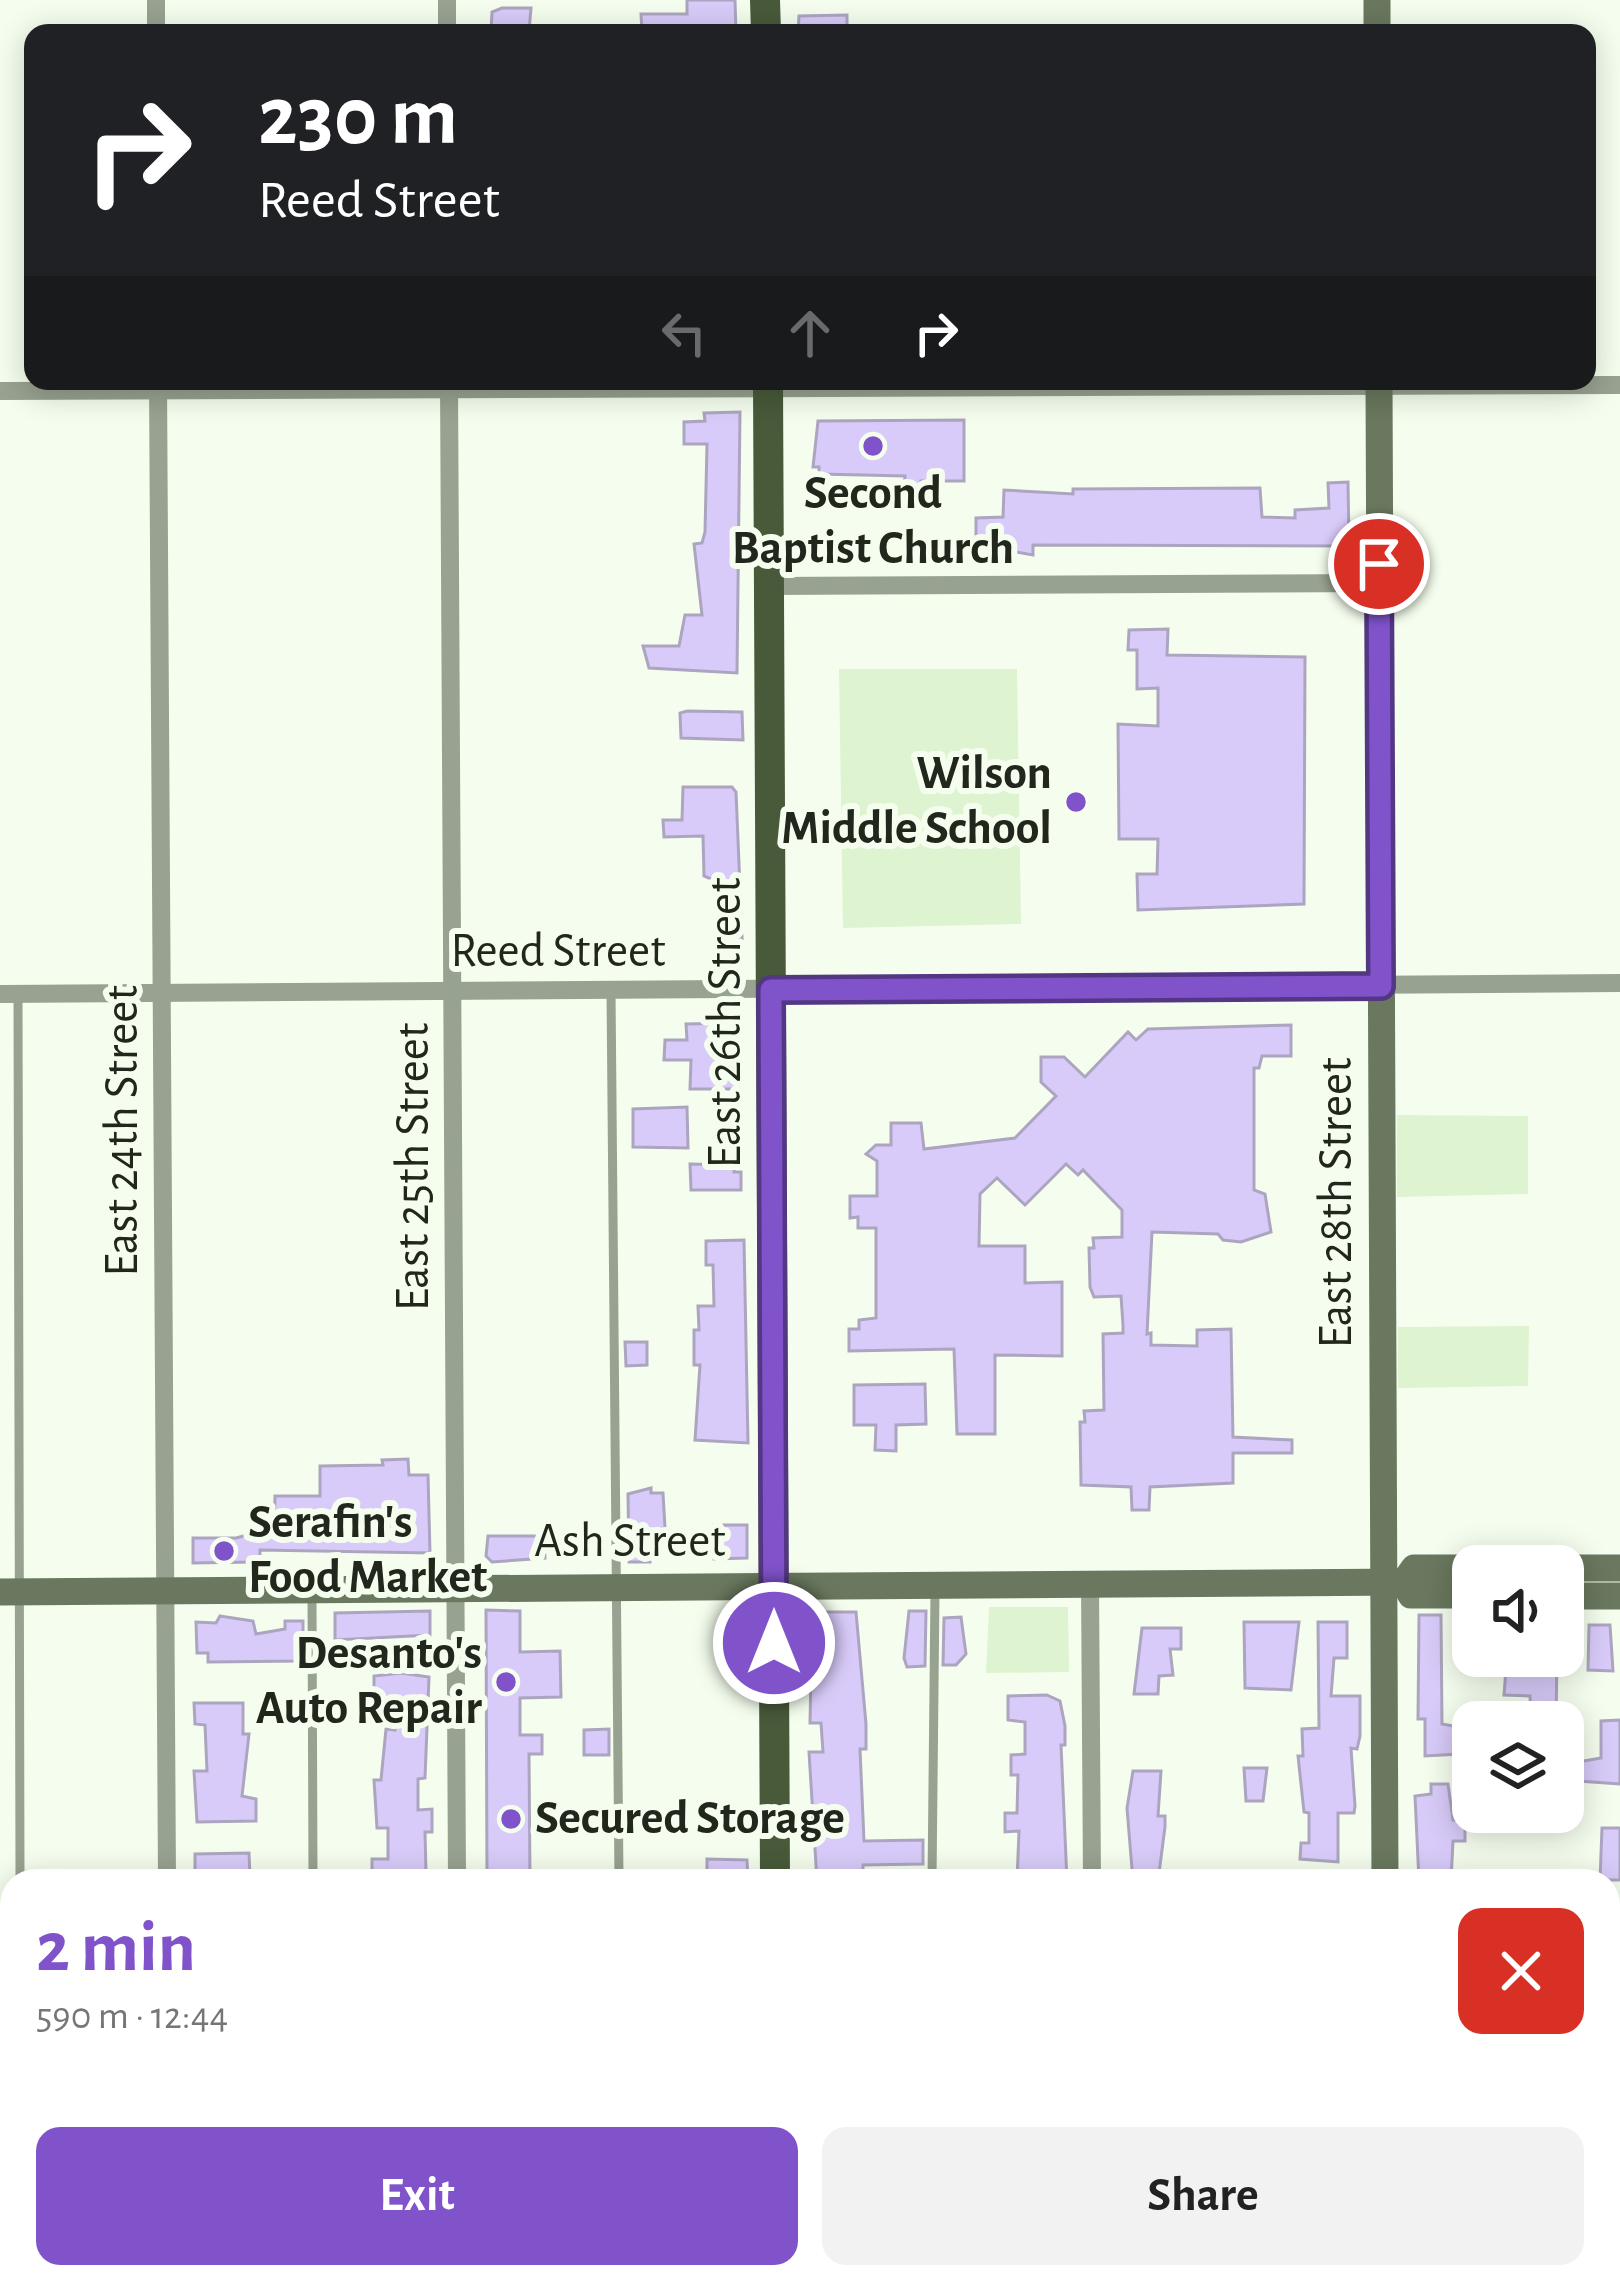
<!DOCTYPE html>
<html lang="en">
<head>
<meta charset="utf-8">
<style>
	:root { --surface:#fff; --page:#f2f2f2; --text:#222; --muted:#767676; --accent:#8053cb }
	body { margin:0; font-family:"Alegreya Sans",sans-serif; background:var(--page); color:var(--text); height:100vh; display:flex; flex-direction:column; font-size:45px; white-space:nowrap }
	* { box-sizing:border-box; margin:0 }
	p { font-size:39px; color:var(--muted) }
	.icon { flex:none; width:66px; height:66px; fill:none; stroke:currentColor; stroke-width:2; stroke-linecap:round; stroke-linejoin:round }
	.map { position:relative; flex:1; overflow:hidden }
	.sheet { position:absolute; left:0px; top:1869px; width:1620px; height:420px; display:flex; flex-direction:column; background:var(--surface); border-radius:36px 36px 0 0; box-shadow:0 6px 30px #0003 }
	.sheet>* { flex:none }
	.hud { position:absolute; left:24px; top:24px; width:1572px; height:366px; border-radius:24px; box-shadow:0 6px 30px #0003; background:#202124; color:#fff; overflow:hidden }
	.tools { position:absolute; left:1452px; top:1545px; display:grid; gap:24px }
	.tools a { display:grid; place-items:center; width:132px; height:132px; border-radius:24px; background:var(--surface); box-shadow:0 6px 30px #0003; font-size:60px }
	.pin { position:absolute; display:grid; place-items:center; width:102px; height:102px; color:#fff; margin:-51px; border:6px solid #fff; border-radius:50%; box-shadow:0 3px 12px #0007 }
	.me { position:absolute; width:132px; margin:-66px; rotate:0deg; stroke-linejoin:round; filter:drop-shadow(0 0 9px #0008) }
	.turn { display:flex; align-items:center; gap:42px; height:252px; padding:0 36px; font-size:54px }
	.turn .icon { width:156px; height:156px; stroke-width:2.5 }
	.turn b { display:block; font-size:84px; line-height:102px }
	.lanes { display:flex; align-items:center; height:114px; padding:0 36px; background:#0003; justify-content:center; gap:60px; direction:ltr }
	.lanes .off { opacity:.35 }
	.round { display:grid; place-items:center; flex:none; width:126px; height:126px; border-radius:24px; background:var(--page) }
	.headline { display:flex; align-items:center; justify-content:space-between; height:204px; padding:0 36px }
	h1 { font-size:72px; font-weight:700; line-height:90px; color:var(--accent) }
	.action { display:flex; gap:24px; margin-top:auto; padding:24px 36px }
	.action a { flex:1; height:138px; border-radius:24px; background:var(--accent); color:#fff; font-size:48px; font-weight:700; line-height:138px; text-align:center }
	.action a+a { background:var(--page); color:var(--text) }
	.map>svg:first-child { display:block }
	.green { fill:#def3cf }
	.building { fill:#d8cbf9; stroke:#aca5bf; stroke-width:3 }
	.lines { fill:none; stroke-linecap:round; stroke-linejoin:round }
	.lane { stroke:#98a290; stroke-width:9 }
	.street { stroke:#98a290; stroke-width:18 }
	.secondary { stroke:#69785e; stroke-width:27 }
	.primary { stroke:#485a3a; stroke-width:30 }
	.route-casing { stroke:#533684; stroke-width:30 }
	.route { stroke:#8053cb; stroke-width:21 }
	.poi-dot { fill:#8053cb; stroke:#f5feee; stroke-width:4.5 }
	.labels { text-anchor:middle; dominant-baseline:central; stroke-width:12; stroke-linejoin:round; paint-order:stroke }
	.poi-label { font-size:48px; font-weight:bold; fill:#22271d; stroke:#f5feee; text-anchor:end }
	.street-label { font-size:48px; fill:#22271d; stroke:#f5feee }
</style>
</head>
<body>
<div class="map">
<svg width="1620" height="2289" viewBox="0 0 1620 2289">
	<rect width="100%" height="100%" fill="#f5feee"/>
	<!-- green -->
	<g class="green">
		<polygon points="839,669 1017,669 1021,924 843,928"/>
		<polygon points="1397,1115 1528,1116 1528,1194 1397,1197"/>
		<polygon points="1529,1326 1528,1386 1398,1388 1398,1327"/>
		<polygon points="989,1607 1068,1607 1069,1672 986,1673"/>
	</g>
	<!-- building -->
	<g class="building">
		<polygon points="687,0 735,0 736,33 642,33 641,14 687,14"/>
		<polygon points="502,8 531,8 529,31 491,32 492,12"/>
		<polygon points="847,15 847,33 798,33 799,16"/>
		<polygon points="740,412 737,673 649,668 643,646 679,646 685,615 702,615 694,544 702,543 705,532 707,444 684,444 684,422 705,421 704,413"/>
		<polygon points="964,420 964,481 921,481 922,492 904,492 905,476 819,474 819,467 813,467 818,421"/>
		<polygon points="1348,482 1349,542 1342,546 1033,545 1033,555 976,545 976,518 1003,517 1004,490 1073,494 1073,489 1260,488 1262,517 1295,518 1295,510 1329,508 1328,483"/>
		<polygon points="1168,629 1167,655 1305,657 1304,904 1138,910 1137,874 1157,874 1158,839 1119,839 1118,724 1158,726 1158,688 1137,689 1137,650 1128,650 1129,630"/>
		<polygon points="687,711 742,712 743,740 681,738 680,713"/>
		<polygon points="683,787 732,787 736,792 743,959 718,959 718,882 704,876 703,836 664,837 663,820 682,820"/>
		<polygon points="736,1023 739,1089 690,1089 691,1060 664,1060 665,1040 687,1040 686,1024"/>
		<polygon points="1291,1025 1291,1056 1262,1056 1259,1068 1254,1068 1254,1190 1265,1194 1271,1232 1241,1242 1223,1240 1218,1234 1152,1232 1147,1334 1151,1333 1151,1345 1197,1346 1197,1330 1231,1329 1233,1437 1292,1440 1292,1453 1233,1453 1233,1483 1150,1487 1149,1510 1132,1510 1131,1487 1081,1485 1080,1422 1085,1422 1084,1411 1104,1410 1103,1334 1123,1333 1123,1325 1121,1296 1094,1297 1090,1287 1089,1248 1094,1248 1093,1238 1122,1237 1122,1210 1083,1170 1078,1175 1066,1164 1025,1205 997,1178 980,1194 979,1246 1025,1246 1025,1283 1062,1282 1062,1356 995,1355 995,1434 957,1434 954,1349 849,1351 849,1329 859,1329 859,1320 876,1318 876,1228 858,1228 858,1217 850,1218 850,1196 877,1196 877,1161 866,1154 876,1145 891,1145 891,1123 921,1123 924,1149 1015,1138 1056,1096 1041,1082 1041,1057 1064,1057 1085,1077 1128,1032 1136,1040 1148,1029"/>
		<polygon points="687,1107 688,1148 633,1147 633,1109"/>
		<polygon points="690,1164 734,1165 734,1172 741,1172 741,1190 691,1190"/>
		<polygon points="744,1240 748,1443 695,1440 700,1365 694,1365 694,1330 699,1330 698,1306 714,1306 713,1265 706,1265 706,1241"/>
		<polygon points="625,1342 647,1342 647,1365 626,1366"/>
		<polygon points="925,1384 926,1424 896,1425 896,1451 875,1450 876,1425 854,1425 854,1385"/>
		<polygon points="408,1459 409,1475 428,1475 430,1553 260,1550 260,1562 193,1563 193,1538 236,1538 247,1535 247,1528 274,1528 275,1496 320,1496 320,1466 383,1465 382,1460"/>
		<polygon points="651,1488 651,1493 663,1493 665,1528 650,1532 650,1562 629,1562 628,1494"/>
		<polygon points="714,1525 747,1525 747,1558 714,1559"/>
		<polygon points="488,1536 544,1536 545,1558 492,1562 486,1556"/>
		<polygon points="486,1610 520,1611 520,1652 560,1651 561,1697 520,1698 520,1735 542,1735 542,1754 529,1754 530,1881 487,1881"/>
		<polygon points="430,1611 430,1635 335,1640 335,1613"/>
		<polygon points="909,1611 926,1611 925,1666 907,1667 904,1658"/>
		<polygon points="810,1612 856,1612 866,1724 866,1749 860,1749 864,1841 923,1840 923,1864 863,1865 863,1872 855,1872 857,1881 817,1881 809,1752 823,1752 821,1723 810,1723 811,1673 818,1672 819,1650"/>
		<polygon points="1419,1615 1441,1615 1442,1724 1459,1727 1460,1754 1425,1756 1425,1719 1418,1719"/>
		<polygon points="220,1616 253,1621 256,1634 285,1629 285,1621 303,1621 303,1661 208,1662 208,1653 197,1653 196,1622 216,1623"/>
		<polygon points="961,1617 966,1654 956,1665 943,1665 944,1618"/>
		<polygon points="1244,1622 1299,1622 1291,1690 1245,1688"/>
		<polygon points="1318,1622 1347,1622 1347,1658 1334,1658 1331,1696 1360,1696 1360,1736 1357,1749 1351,1748 1355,1806 1354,1813 1338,1813 1338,1862 1300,1859 1301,1843 1309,1843 1309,1813 1304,1812 1298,1756 1303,1756 1302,1729 1319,1728"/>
		<polygon points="1589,1625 1610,1625 1613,1671 1588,1670"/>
		<polygon points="1142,1628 1181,1628 1181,1649 1170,1649 1173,1675 1159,1676 1158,1694 1134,1694"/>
		<polygon points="1507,1656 1557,1656 1556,1720 1531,1720 1530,1696 1504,1695"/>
		<polygon points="401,1673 429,1677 425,1778 418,1779 418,1810 432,1809 432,1832 425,1832 426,1873 380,1877 372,1876 372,1859 388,1859 388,1828 377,1828 374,1780 381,1780 386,1729 395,1730 396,1715 395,1699 374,1693 374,1676"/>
		<polygon points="1047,1695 1060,1701 1065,1726 1065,1745 1061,1745 1067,1881 1017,1881 1019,1831 1005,1832 1005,1813 1017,1813 1018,1775 1011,1775 1011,1755 1025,1754 1025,1722 1008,1720 1008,1696"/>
		<polygon points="194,1703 243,1703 243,1734 249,1734 242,1796 256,1799 256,1821 197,1822 194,1771 207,1771 205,1725 195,1724"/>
		<polygon points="1620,1720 1620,1784 1579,1781 1578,1762 1601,1758 1601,1721"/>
		<polygon points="609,1729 609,1755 584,1755 584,1730"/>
		<polygon points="1244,1768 1267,1768 1263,1801 1246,1801"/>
		<polygon points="1133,1771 1161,1771 1158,1816 1165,1816 1165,1827 1158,1881 1133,1881 1127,1808"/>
		<polygon points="1431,1784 1448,1784 1453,1820 1465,1820 1465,1841 1453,1841 1451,1881 1419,1881 1415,1796 1431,1794"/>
		<polygon points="1602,1828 1620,1828 1620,1880 1600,1880"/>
		<polygon points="249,1853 250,1877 195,1877 195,1854"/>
		<polygon points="707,1859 747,1860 748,1880 707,1880"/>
	</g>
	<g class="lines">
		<!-- lane -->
		<g class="lane">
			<polyline points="611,991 619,1881"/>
			<polyline points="18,994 20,1881"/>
			<polyline points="312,1595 313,1881"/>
			<polyline points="932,1881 935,1591"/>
			<polyline points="937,2277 937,2289"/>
		</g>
		<!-- street -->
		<g class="street">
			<polyline points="156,0 156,33"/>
			<polyline points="447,0 447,33"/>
			<polyline points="158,381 167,1881"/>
			<polyline points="449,381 457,1881"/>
			<polyline points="0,391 1620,385"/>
			<polyline points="769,586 1380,583"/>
			<polyline points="0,994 1620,983"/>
			<polyline points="1090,1584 1092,1881"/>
			<polyline points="0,2189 12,2189"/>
			<polyline points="169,2277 169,2289"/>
			<polyline points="460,2277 460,2289"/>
			<polyline points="1095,2277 1095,2289"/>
			<polyline points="1605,2289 1620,2280"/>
		</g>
		<!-- secondary -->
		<g class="secondary">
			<polyline points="1377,0 1377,33"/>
			<polyline points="1379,381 1385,1881"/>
			<polyline points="1473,1568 1414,1568 1404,1582 1411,1595 1473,1595"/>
			<polyline points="1563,1568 1620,1568"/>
			<polyline points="0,1592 1404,1582"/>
			<polyline points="1563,1596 1620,1596"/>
			<polyline points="1387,2277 1387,2289"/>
		</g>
		<!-- primary -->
		<g class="primary">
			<polyline points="765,0 766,33"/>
			<polyline points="768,381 775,1881"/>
			<polyline points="777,2277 777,2289"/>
		</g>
	</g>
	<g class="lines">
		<defs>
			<polyline id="route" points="774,1643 771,990 1381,986 1379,564"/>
		</defs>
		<!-- route casing -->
		<use href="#route" class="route-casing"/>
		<!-- route -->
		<use href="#route" class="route"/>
	</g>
	<!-- markers -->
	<g class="poi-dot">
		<circle cx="873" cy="446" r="12"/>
		<circle cx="1076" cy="802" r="12"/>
		<circle cx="224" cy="1551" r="12"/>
		<circle cx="506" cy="1682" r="12"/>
		<circle cx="511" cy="1819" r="12"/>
	</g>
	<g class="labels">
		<!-- poi labels -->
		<g class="poi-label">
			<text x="873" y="494" text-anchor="middle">Second<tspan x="873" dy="55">Baptist Church</tspan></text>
			<text x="1052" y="774">Wilson<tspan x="1052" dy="55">Middle School</tspan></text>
			<text x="248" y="1523" text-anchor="start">Serafin's<tspan x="248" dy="55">Food Market</tspan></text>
			<text x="482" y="1654">Desanto's<tspan x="482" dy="55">Auto Repair</tspan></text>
			<text x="535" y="1819" text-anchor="start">Secured Storage</text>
		</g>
		<!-- street labels -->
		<g class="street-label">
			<text x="558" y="952">Reed Street</text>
			<text transform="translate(726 1023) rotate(-90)">East 26th Street</text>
			<text transform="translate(123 1131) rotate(-90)">East 24th Street</text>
			<text transform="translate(414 1167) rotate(-90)">East 25th Street</text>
			<text transform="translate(1337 1203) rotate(-90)">East 28th Street</text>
			<text x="630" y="1542">Ash Street</text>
		</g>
	</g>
</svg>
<div class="tools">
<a><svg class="icon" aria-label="sound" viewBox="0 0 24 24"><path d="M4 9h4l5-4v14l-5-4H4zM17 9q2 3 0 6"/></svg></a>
<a><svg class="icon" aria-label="layers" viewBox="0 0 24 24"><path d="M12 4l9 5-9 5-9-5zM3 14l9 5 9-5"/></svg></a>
</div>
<div class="pin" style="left:1379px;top:564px;background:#d93025"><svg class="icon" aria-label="arrive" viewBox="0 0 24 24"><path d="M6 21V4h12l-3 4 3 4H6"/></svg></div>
<svg class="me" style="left:774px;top:1643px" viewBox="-20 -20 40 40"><circle r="17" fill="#8053cb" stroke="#fff" stroke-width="3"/><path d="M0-11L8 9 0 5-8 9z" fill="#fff"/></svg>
<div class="hud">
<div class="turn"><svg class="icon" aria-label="right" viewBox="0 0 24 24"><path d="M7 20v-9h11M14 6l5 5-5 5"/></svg><div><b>230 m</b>Reed Street</div></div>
<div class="lanes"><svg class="icon off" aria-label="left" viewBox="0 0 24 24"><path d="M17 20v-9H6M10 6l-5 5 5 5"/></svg><svg class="icon off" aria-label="ahead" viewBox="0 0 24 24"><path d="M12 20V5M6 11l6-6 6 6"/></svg><svg class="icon" aria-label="right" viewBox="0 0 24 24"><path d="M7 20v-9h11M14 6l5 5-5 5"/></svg></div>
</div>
<section class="sheet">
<div class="headline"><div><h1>2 min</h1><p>590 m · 12:44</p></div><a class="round" style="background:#d93025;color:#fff"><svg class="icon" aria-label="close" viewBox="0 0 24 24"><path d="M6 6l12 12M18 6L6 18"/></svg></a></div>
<div class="action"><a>Exit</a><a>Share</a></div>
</section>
</div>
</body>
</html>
